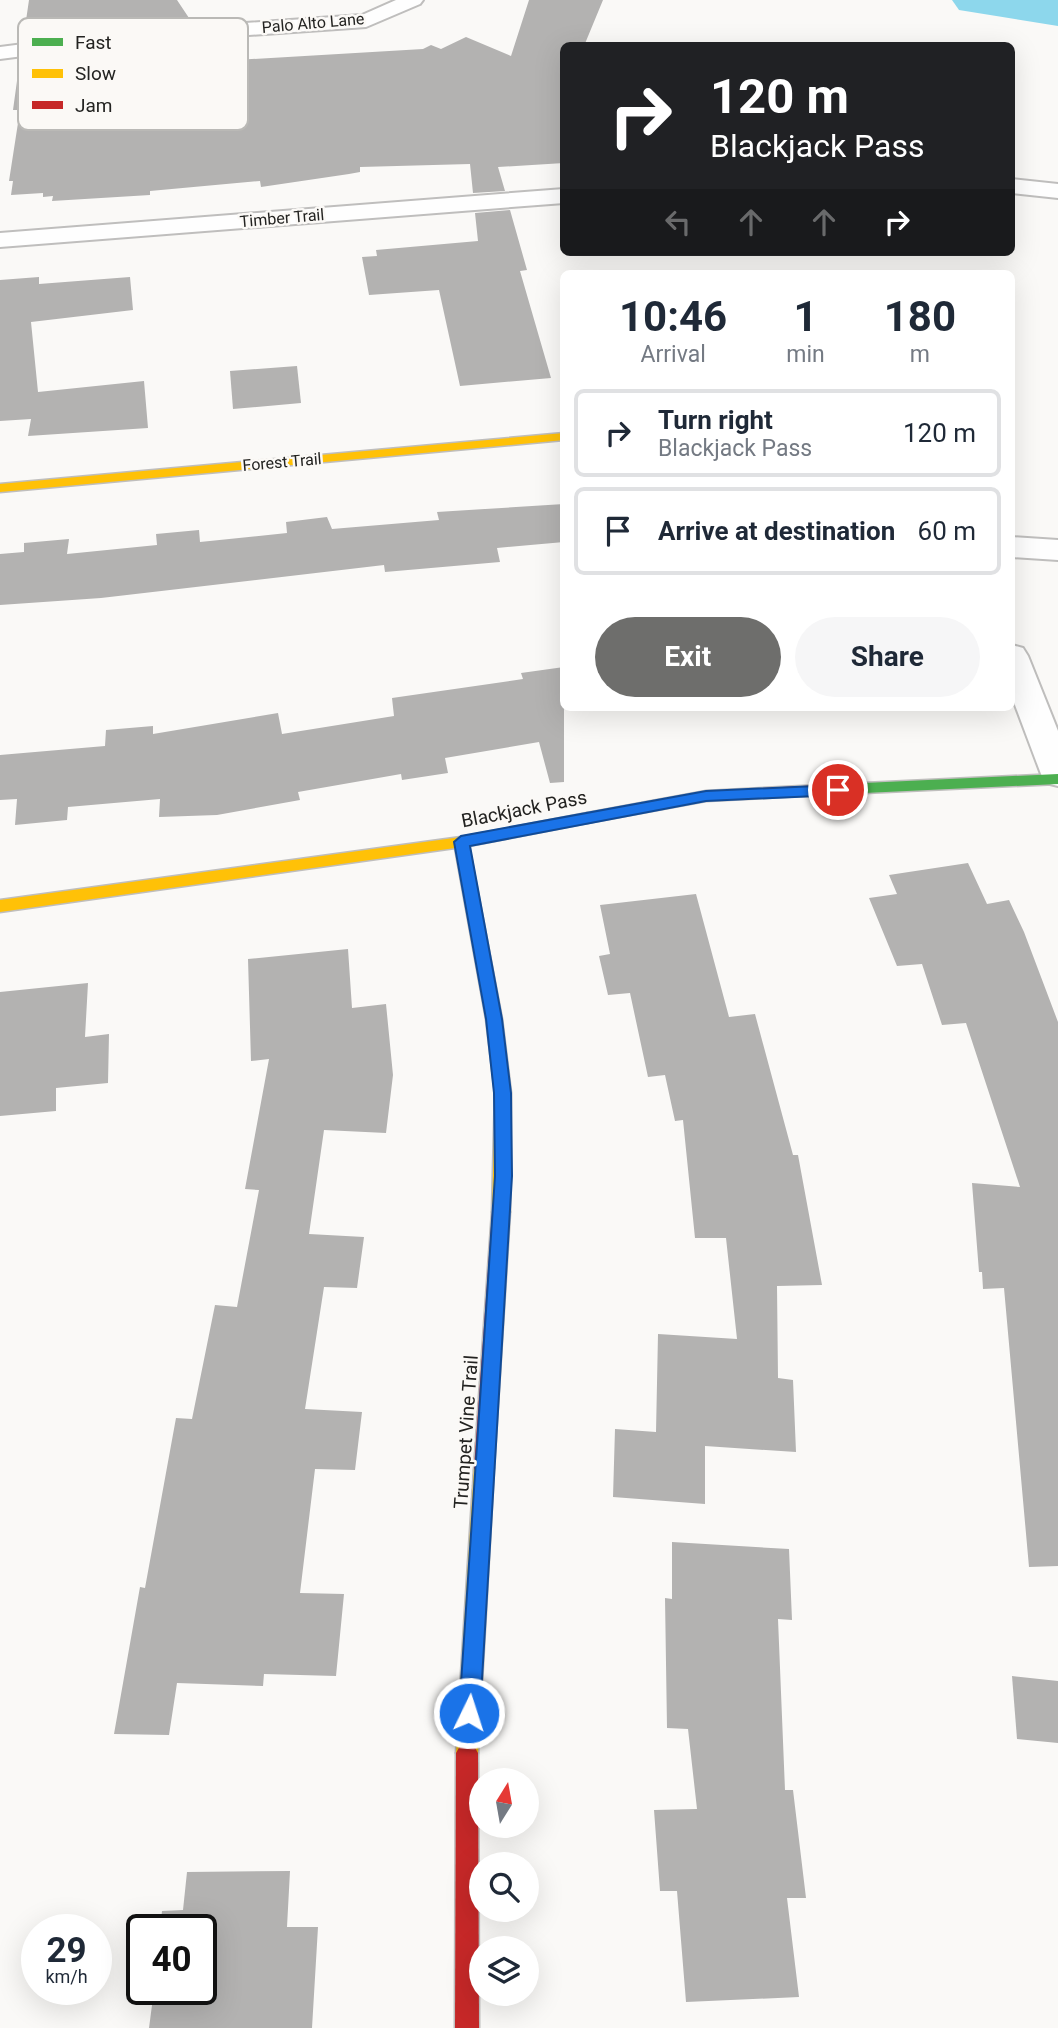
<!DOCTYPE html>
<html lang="en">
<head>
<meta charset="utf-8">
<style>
	:root { --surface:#fff; --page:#f6f6f7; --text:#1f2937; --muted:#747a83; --line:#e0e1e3; --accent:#6e6e6c }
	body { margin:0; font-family:Roboto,sans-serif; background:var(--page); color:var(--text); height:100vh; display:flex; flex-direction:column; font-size:26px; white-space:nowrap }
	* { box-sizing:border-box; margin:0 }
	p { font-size:23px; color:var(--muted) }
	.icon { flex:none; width:38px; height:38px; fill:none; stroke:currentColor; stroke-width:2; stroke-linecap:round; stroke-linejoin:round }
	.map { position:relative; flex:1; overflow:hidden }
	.panel { position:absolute; left:560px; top:270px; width:455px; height:441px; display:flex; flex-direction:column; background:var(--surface); border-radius:10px; box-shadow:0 7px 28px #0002 }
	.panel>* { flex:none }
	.top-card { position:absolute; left:560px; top:42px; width:455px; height:214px; border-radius:10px; box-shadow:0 7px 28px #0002; background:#202124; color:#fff; overflow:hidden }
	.needle { width:46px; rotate:11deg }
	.fabs { position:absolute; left:469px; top:1768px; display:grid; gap:14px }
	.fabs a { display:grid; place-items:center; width:70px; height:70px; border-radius:50%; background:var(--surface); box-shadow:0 7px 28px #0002; font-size:35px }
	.speed { position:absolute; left:21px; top:1914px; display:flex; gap:14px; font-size:35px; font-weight:700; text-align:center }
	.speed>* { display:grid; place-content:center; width:91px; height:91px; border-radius:50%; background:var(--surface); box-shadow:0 7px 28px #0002; line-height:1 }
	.speed small { font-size:18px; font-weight:400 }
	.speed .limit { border:4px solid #111; border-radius:10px; background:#fff; color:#111 }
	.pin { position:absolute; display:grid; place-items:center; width:60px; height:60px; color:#fff; margin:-30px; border:4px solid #fff; border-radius:50%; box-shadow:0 2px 7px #0007 }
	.me { position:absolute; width:77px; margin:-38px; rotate:4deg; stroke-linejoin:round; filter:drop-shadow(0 0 5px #0008) }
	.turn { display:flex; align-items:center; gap:24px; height:147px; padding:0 35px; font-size:32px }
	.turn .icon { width:91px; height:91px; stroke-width:2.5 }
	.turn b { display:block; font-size:49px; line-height:60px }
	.lanes { display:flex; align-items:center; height:66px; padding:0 35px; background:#0003; justify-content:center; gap:35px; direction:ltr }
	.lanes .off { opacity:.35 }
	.eta { display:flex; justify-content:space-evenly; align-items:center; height:119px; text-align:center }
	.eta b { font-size:42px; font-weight:700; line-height:49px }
	.button { display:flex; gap:14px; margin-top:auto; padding:14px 35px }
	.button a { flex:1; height:80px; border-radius:42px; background:var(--accent); color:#fff; font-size:28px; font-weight:700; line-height:80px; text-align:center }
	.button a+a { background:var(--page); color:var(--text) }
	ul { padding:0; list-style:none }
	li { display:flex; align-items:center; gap:21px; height:88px; margin:0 14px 10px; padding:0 21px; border:4px solid var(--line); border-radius:10px }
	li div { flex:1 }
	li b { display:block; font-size:26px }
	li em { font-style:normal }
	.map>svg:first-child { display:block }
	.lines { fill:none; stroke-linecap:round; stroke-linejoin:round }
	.river { fill:#8dd7ec; fill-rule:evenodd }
	.building { fill:#b3b2b1 }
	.street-casing { stroke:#bfbebd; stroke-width:4 }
	.fast-casing { stroke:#bfbebd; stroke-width:3 }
	.slow-casing { stroke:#bfbebd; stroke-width:3 }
	.jam-casing { stroke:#bfbebd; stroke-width:3 }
	.street { fill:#fefefe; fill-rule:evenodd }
	.fast { fill:#4caf50; fill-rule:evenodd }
	.slow { fill:#ffc107; fill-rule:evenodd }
	.jam { fill:#c62828; fill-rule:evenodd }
	.route { fill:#1a73e8; stroke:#114b97; stroke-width:2 }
	.labels { text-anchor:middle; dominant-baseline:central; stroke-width:5; stroke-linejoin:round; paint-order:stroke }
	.far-street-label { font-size:16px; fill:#232321; stroke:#fbf9f6 }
	.street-label { font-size:19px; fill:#232321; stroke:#fbf9f6 }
	.key { fill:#fbf9f6; stroke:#bab9b6; stroke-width:2 }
	.key-label { font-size:19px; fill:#232321 }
</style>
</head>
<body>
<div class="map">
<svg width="1058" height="2028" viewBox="0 0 1058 2028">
	<rect width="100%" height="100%" fill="#faf9f7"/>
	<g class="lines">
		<!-- river -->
		<polygon class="river" points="952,0 1058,0 1058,26 959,10"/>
	</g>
	<!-- building -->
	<g class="building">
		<polygon points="29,0 177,0 193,24 117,29 23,41"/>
		<polygon points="529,0 603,0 584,46 564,46 564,163 498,167 505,191 473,193 470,164 360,167 360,172 349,174 261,187 260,181 150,191 150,195 52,201 53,196 43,197 43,193 11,195 13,181 9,181 20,110 13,110 20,59 117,47 204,41 218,61 423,49 431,45 441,49 466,37 511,56"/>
		<polygon points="510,210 527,270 520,271 551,378 460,386 439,290 369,295 362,257 377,256 376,250 478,241 475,213"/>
		<polygon points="39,277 39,284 130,277 133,310 31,322 38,392 144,381 148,428 28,436 31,419 0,421 0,280"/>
		<polygon points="297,366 301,403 233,409 230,371"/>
		<polygon points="564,504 564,542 497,548 500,562 385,572 384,565 101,598 0,605 0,554 24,552 24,543 69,539 67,554 157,545 156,534 199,530 200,542 287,533 286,522 327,517 332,529 439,520 437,512"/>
		<polygon points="564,667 564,782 550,783 539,742 445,758 448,773 402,780 401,774 298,792 300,800 217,815 159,817 160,799 68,807 67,820 15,825 17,799 0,800 0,755 105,746 106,730 153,726 153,734 278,713 282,734 394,716 392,698 523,679 521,673"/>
		<polygon points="968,863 987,904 1009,900 1024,932 1058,1022 1058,1566 1029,1567 1004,1288 983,1289 982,1272 979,1272 972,1183 1020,1187 966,1023 942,1025 922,964 897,966 869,898 897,894 889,875"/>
		<polygon points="696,894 729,1017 755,1014 793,1155 798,1155 822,1285 777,1286 778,1378 793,1380 796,1452 705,1446 705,1504 613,1497 615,1429 656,1432 658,1334 737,1339 726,1238 695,1238 683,1120 675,1121 665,1075 648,1077 630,993 608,995 599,956 610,954 600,905"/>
		<polygon points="348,949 352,1008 386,1004 393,1075 386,1133 324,1130 309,1234 364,1237 357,1288 324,1287 305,1409 362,1412 355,1470 315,1469 300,1593 344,1594 336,1676 264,1674 263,1686 177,1683 169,1735 114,1734 140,1587 145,1588 176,1418 192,1419 215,1305 237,1307 259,1190 245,1189 269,1059 251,1061 248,959"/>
		<polygon points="88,983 85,1037 109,1034 108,1083 56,1088 56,1111 0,1116 0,992"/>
		<polygon points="672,1542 789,1549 792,1620 778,1619 785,1790 793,1790 806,1898 787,1898 799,1997 686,2002 677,1891 660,1891 654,1810 697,1809 688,1729 667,1728 665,1598 672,1599"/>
		<polygon points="1012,1676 1058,1681 1058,1743 1017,1739"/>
		<polygon points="290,1871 287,1927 318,1927 312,2028 149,2028 154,1990 201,1990 201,1930 160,1930 162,1911 183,1910 187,1872"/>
	</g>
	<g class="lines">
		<defs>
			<g id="street">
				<polygon points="396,0 423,0 420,4 366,27 117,44 0,59 0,47 117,32 362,15"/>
				<polygon points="1012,179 1058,184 1058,198 1012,193"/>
				<polygon points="564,189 564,203 0,247 0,233"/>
				<polygon points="1012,537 1058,540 1058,560 1012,557"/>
				<polygon points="1012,645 1023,648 1028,656 1058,731 1058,786 1046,783 1041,774 1012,697"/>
			</g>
			<polygon id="fast" points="1058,774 1058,784 822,795 815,790 822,785"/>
			<g id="slow">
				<polygon points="564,433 564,440 0,492 0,484"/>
				<polygon points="587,813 592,814 594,818 592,822 469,846 502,1019 511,1093 510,1212 507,1217 501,1220 495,1217 492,1212 495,1093 486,1019 455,848 0,912 0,900 461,837"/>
				<polygon points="484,1459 491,1461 494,1468 478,1753 474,1760 467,1764 460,1760 456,1753 474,1468 477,1461"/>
			</g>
			<g id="jam">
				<polygon points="822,785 829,790 822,795 706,801 587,823 580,818 587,813 706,791"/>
				<polygon points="501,1204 507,1207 510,1212 494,1468 491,1475 484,1477 477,1475 474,1468 492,1212 495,1207"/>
				<polygon points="467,1742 474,1746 478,1753 479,2028 455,2028 456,1753 460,1746"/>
			</g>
		</defs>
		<!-- street casing -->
		<use href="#street" class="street-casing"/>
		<!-- fast casing -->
		<use href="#fast" class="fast-casing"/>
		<!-- slow casing -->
		<use href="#slow" class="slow-casing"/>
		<!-- jam casing -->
		<use href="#jam" class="jam-casing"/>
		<!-- street -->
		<use href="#street" class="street"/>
		<!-- fast -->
		<use href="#fast" class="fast"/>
		<!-- slow -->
		<use href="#slow" class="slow"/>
		<!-- jam -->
		<use href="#jam" class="jam"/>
	</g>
	<!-- route -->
	<polygon class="route" points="838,785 845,790 838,795 706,801 470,846 502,1019 511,1093 512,1176 480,1713 477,1721 469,1724 462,1721 459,1713 495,1176 494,1093 486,1019 454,842 461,836 706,791"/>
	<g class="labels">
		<!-- far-street labels -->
		<g class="far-street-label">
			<text transform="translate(313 23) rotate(-5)">Palo Alto Lane</text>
			<text transform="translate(282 218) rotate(-5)">Timber Trail</text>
			<text transform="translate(282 462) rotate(-5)">Forest Trail</text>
		</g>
		<!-- street labels -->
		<g class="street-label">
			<text transform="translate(524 809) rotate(-11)">Blackjack Pass</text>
			<text transform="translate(466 1432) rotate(-86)">Trumpet Vine Trail</text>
		</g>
	</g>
	<!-- legend -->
	<rect x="18" y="18" width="230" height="112" rx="10" class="key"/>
	<rect x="32" y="38" width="31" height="8" fill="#4caf50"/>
	<rect x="32" y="69" width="31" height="9" fill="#ffc107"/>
	<rect x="32" y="101" width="31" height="8" fill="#c62828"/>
	<g class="key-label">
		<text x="75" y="49">Fast</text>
		<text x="75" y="80">Slow</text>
		<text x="75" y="112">Jam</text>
	</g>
</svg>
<div class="fabs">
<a><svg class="needle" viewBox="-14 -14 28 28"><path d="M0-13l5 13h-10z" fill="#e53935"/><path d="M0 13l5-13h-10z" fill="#747a83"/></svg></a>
<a><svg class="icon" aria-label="search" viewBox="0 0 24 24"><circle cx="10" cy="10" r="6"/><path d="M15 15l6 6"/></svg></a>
<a><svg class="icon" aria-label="layers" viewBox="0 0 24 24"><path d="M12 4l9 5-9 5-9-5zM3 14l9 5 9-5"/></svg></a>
</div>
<div class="speed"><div>29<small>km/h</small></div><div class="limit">40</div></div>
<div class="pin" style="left:838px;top:790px;background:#d93025"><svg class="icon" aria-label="arrive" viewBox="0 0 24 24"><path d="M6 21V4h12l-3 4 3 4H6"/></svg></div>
<svg class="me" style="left:469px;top:1713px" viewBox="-20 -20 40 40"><circle r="17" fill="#1a73e8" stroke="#fff" stroke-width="3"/><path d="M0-11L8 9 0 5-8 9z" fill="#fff"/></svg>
<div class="top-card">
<div class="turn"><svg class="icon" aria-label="right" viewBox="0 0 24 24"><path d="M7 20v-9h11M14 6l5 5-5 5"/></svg><div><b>120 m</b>Blackjack Pass</div></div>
<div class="lanes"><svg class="icon off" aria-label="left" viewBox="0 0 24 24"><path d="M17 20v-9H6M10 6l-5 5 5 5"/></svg><svg class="icon off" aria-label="ahead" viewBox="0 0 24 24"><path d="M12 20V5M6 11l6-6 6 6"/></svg><svg class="icon off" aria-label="ahead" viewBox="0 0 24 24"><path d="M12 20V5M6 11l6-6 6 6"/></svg><svg class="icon" aria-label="right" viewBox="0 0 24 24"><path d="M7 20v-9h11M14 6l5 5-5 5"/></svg></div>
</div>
<section class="panel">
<div class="eta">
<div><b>10:46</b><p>Arrival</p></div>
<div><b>1</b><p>min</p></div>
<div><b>180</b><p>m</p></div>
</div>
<ul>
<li><svg class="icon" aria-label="right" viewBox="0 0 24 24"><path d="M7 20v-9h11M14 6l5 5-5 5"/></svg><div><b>Turn right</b><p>Blackjack Pass</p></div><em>120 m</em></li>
<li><svg class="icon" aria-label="arrive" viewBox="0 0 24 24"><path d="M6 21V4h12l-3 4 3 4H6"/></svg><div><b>Arrive at destination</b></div><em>60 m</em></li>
</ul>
<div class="button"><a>Exit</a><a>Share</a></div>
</section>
</div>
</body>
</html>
